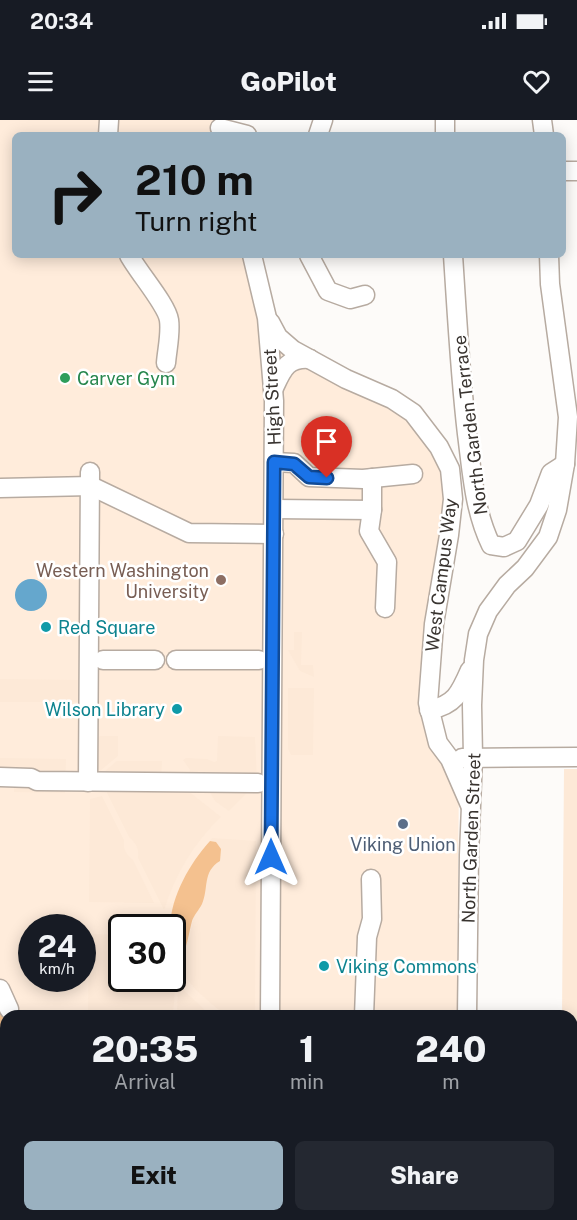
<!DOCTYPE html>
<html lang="en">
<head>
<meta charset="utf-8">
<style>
	:root { --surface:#171b24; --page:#242831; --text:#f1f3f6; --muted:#9ea1a6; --accent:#9ab1c0 }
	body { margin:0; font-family:"Public Sans",sans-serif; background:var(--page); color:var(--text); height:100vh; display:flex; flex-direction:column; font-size:22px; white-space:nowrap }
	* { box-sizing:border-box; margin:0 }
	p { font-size:20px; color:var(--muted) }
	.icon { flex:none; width:33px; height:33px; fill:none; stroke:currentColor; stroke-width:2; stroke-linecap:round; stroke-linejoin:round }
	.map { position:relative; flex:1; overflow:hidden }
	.side { position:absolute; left:0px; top:890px; width:578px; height:212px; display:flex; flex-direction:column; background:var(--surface); border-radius:18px 18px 0 0; box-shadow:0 3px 15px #0003 }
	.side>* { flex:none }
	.guide { position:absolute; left:12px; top:12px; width:554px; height:126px; border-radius:9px; box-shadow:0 3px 15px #0003; background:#9ab1c0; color:#111; overflow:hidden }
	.speed { position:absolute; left:18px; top:794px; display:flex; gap:12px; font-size:30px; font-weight:700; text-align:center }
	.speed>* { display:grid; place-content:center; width:78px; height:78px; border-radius:50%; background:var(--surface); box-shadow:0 3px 15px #0003; line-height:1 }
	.speed small { font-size:15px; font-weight:400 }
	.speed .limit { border:3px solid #111; border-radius:9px; background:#fff; color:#111 }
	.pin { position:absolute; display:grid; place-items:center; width:51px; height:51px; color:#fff; margin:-62px -26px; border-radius:50% 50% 50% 0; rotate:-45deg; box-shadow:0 0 6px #0007 }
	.pin .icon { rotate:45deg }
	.me { position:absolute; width:66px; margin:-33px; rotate:0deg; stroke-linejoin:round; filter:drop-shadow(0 0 4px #0008) }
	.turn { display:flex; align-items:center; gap:21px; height:126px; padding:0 24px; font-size:27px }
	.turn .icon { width:78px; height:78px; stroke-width:2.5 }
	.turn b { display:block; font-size:42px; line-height:51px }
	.eta { display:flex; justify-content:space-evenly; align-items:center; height:102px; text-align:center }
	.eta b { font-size:36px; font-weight:800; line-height:42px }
	.button { display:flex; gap:12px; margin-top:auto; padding:12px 24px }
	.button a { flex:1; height:69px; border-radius:9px; background:var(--accent); color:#111; font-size:24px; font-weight:800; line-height:69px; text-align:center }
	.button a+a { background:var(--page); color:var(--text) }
	.status { display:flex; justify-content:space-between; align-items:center; height:42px; padding:0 30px; background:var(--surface); direction:ltr }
	.status svg { height:16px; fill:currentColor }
	header { display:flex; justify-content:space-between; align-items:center; height:78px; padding:0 24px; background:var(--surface); font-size:27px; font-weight:800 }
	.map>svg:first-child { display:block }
	.built { fill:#ffecdb; fill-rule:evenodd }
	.green { fill:#fde9d7 }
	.forest { fill:#f4c18f }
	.water { fill:#65a7cd }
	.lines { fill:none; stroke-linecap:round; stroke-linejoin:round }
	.minor-casing { stroke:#b7aba1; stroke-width:21 }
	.minor { stroke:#fff; stroke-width:18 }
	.route-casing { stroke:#114b97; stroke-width:15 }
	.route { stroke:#1a73e8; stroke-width:10 }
	.leisure-dot { fill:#2e9e5b; stroke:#fff; stroke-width:2 }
	.education-dot { fill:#8d6e63; stroke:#fff; stroke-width:2 }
	.culture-dot { fill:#0f9aa8; stroke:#fff; stroke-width:2 }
	.service-dot { fill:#5c6f8a; stroke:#fff; stroke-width:2 }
	.labels { text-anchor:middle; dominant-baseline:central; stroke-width:5; stroke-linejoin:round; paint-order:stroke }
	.leisure-label { font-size:18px; fill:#27864d; stroke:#fff; text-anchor:start }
	.street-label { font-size:18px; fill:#393430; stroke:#fff }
	.education-label { font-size:18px; fill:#785e54; stroke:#fff; text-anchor:end }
	.culture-label { font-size:18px; fill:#0d838f; stroke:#fff; text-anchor:start }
	.service-label { font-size:18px; fill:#4e5e75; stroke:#fff }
</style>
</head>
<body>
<div class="status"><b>20:34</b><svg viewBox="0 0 49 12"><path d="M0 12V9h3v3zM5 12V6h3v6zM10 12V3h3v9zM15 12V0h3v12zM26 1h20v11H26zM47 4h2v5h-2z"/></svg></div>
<header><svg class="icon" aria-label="menu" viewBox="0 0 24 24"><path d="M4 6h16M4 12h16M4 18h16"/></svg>GoPilot<svg class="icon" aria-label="heart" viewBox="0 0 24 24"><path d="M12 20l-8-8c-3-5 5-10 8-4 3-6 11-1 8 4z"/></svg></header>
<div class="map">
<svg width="577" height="1100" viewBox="0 0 577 1100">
	<rect width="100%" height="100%" fill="#fdfbf9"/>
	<!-- built -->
	<g class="built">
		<path d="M0 0H218L222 15H15V135H252L278 217 392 279 450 349 428 583 459 648 457 895 9 896 0 880ZM32 807H82V858H32ZM122 807H172V858H122Z"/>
		<polygon points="105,1095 456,1095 456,1100 106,1100"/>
	</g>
	<!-- green -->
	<g class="green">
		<polygon points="294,512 302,512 301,545 313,545 314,557 300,551 288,530 294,530"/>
		<polygon points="0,559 81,560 81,582 0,582"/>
		<polygon points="288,568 314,568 313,635 291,635 288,629"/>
		<polygon points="100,616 118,616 118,636 100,651 95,645 95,620"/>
		<polygon points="218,616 255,617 257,660 188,655 190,650 183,640 186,638 207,639 214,642 217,641"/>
		<polygon points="0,638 66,639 65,673 14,672 14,660 0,660"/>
		<polygon points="117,641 162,641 161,659 103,653"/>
		<polygon points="564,649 577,649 577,916 572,916 572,896 562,895"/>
		<polygon points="254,666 229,691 215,681 207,667"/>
		<path d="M104 667H183L221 697C194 722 175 755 164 790L138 738C139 728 136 723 129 717Z"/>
		<path d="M102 676 124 720C123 729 126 735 133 740L154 783 89 782 90 679Z"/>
		<path d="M212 718 256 721 255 895H225C203 876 185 864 174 835L180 836 189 820 194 795 202 783 206 759 210 749 220 741 216 722 210 721Z"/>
		<polygon points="89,814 121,815 122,858 172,858 173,855 175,868 173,895 88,895"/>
		<polygon points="178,865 210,895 177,895"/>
	</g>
	<!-- forest -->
	<g class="forest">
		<path d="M210 721 216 722 221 729 220 741C202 752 209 768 202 784 199 790 194 795 192 801 189 812 188 823 183 834L174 835 172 807H170C171 776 190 743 210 721Z"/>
		<polygon points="0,880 6,896 6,1095 105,1095 106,1100 0,1100"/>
	</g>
	<!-- water -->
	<circle class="water" cx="31" cy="475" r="16"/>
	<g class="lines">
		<defs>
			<g id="minor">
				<polyline points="542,0 544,15"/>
				<polyline points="220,8 247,15"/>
				<polyline points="108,15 109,0"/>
				<polyline points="318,15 323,0"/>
				<polyline points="445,15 445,0"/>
				<polyline points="562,51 577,51"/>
				<path d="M129 135C138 152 167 185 169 200 171 213 167 230 166 243"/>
				<polyline points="252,135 267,198 274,281 270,896"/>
				<polyline points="309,135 328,171 350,179 365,175"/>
				<path d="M453 135C457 195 460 254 467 314 472 352 474 390 491 425L504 427 517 421 539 385 551 353 565 344"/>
				<polyline points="270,202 278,217 293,230 346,259 392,279 413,293 439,327 450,349 453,379 449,415 434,504 428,583 438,623 450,639 470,685"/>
				<path d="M273 270C282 251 286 237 310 239"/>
				<polyline points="274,342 294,343 309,357 363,359 413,354"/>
				<polyline points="0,368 91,366 189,413 274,414"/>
				<polyline points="274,389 372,390 372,358"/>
				<polyline points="372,390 369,411 387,442 385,488"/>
				<polyline points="103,540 155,540"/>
				<polyline points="176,540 259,540"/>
				<path d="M429 590C455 585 460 573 470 550"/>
				<polyline points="462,638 577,637"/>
				<polyline points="0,657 31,658 37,661 258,663"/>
				<polyline points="88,662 90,352"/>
				<polyline points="0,869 9,889"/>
				<polyline points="364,896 367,817 372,799 371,759"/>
				<polyline points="467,896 469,735 473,637 472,585 474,540 478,514 488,491 507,465 525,448 548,417 557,390 565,344 568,297 550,164 549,135"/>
				<polyline points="572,928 577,928"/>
				<polyline points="166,1095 166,1100"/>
				<polyline points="269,1100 269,1095"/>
				<polyline points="465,1100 465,1095"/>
				<polyline points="562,1100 562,1095"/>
			</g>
		</defs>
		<!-- minor casing -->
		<use href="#minor" class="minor-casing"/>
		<!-- minor -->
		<use href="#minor" class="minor"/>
	</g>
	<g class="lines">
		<defs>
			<polyline id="route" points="271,737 274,342 294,344 309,357 327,358"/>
		</defs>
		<!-- route casing -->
		<use href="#route" class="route-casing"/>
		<!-- route -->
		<use href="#route" class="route"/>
	</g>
	<!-- markers -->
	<circle class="leisure-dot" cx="65" cy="258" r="6"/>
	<circle class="education-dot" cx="221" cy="460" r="6"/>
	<g class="culture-dot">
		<circle cx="46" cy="507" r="6"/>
		<circle cx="177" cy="589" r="6"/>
		<circle cx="324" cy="846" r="6"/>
	</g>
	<circle class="service-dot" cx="403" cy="704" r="6"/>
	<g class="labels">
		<!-- leisure labels -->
		<g class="leisure-label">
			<text x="77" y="258">Carver Gym</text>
		</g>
		<!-- street labels -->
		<g class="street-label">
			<text transform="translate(272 277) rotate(-93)">High Street</text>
			<text transform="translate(470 305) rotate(-97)">North Garden Terrace</text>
			<text transform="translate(441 455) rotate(-83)">West Campus Way</text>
			<text transform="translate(471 718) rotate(-88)">North Garden Street</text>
		</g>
		<!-- education labels -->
		<g class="education-label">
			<text x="209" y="450">Western Washington<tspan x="209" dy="21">University</tspan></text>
		</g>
		<!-- culture labels -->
		<g class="culture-label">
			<text x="58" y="507">Red Square</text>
			<text x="165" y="589" text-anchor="end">Wilson Library</text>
			<text x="336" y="846">Viking Commons</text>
		</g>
		<!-- service labels -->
		<g class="service-label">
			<text x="403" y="724">Viking Union</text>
		</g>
	</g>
</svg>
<div class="speed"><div>24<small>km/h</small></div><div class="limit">30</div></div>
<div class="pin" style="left:327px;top:358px;background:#d93025"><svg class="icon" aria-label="arrive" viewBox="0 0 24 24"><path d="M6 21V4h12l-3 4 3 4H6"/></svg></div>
<svg class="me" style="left:271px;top:737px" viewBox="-20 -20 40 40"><path d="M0-17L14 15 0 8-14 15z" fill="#1a73e8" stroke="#fff" stroke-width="4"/></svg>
<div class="guide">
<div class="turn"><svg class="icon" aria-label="right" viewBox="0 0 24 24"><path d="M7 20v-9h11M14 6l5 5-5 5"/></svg><div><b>210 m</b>Turn right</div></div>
</div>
<section class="side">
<div class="eta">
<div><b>20:35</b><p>Arrival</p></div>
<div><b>1</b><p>min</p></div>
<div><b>240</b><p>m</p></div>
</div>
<div class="button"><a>Exit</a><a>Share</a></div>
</section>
</div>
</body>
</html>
